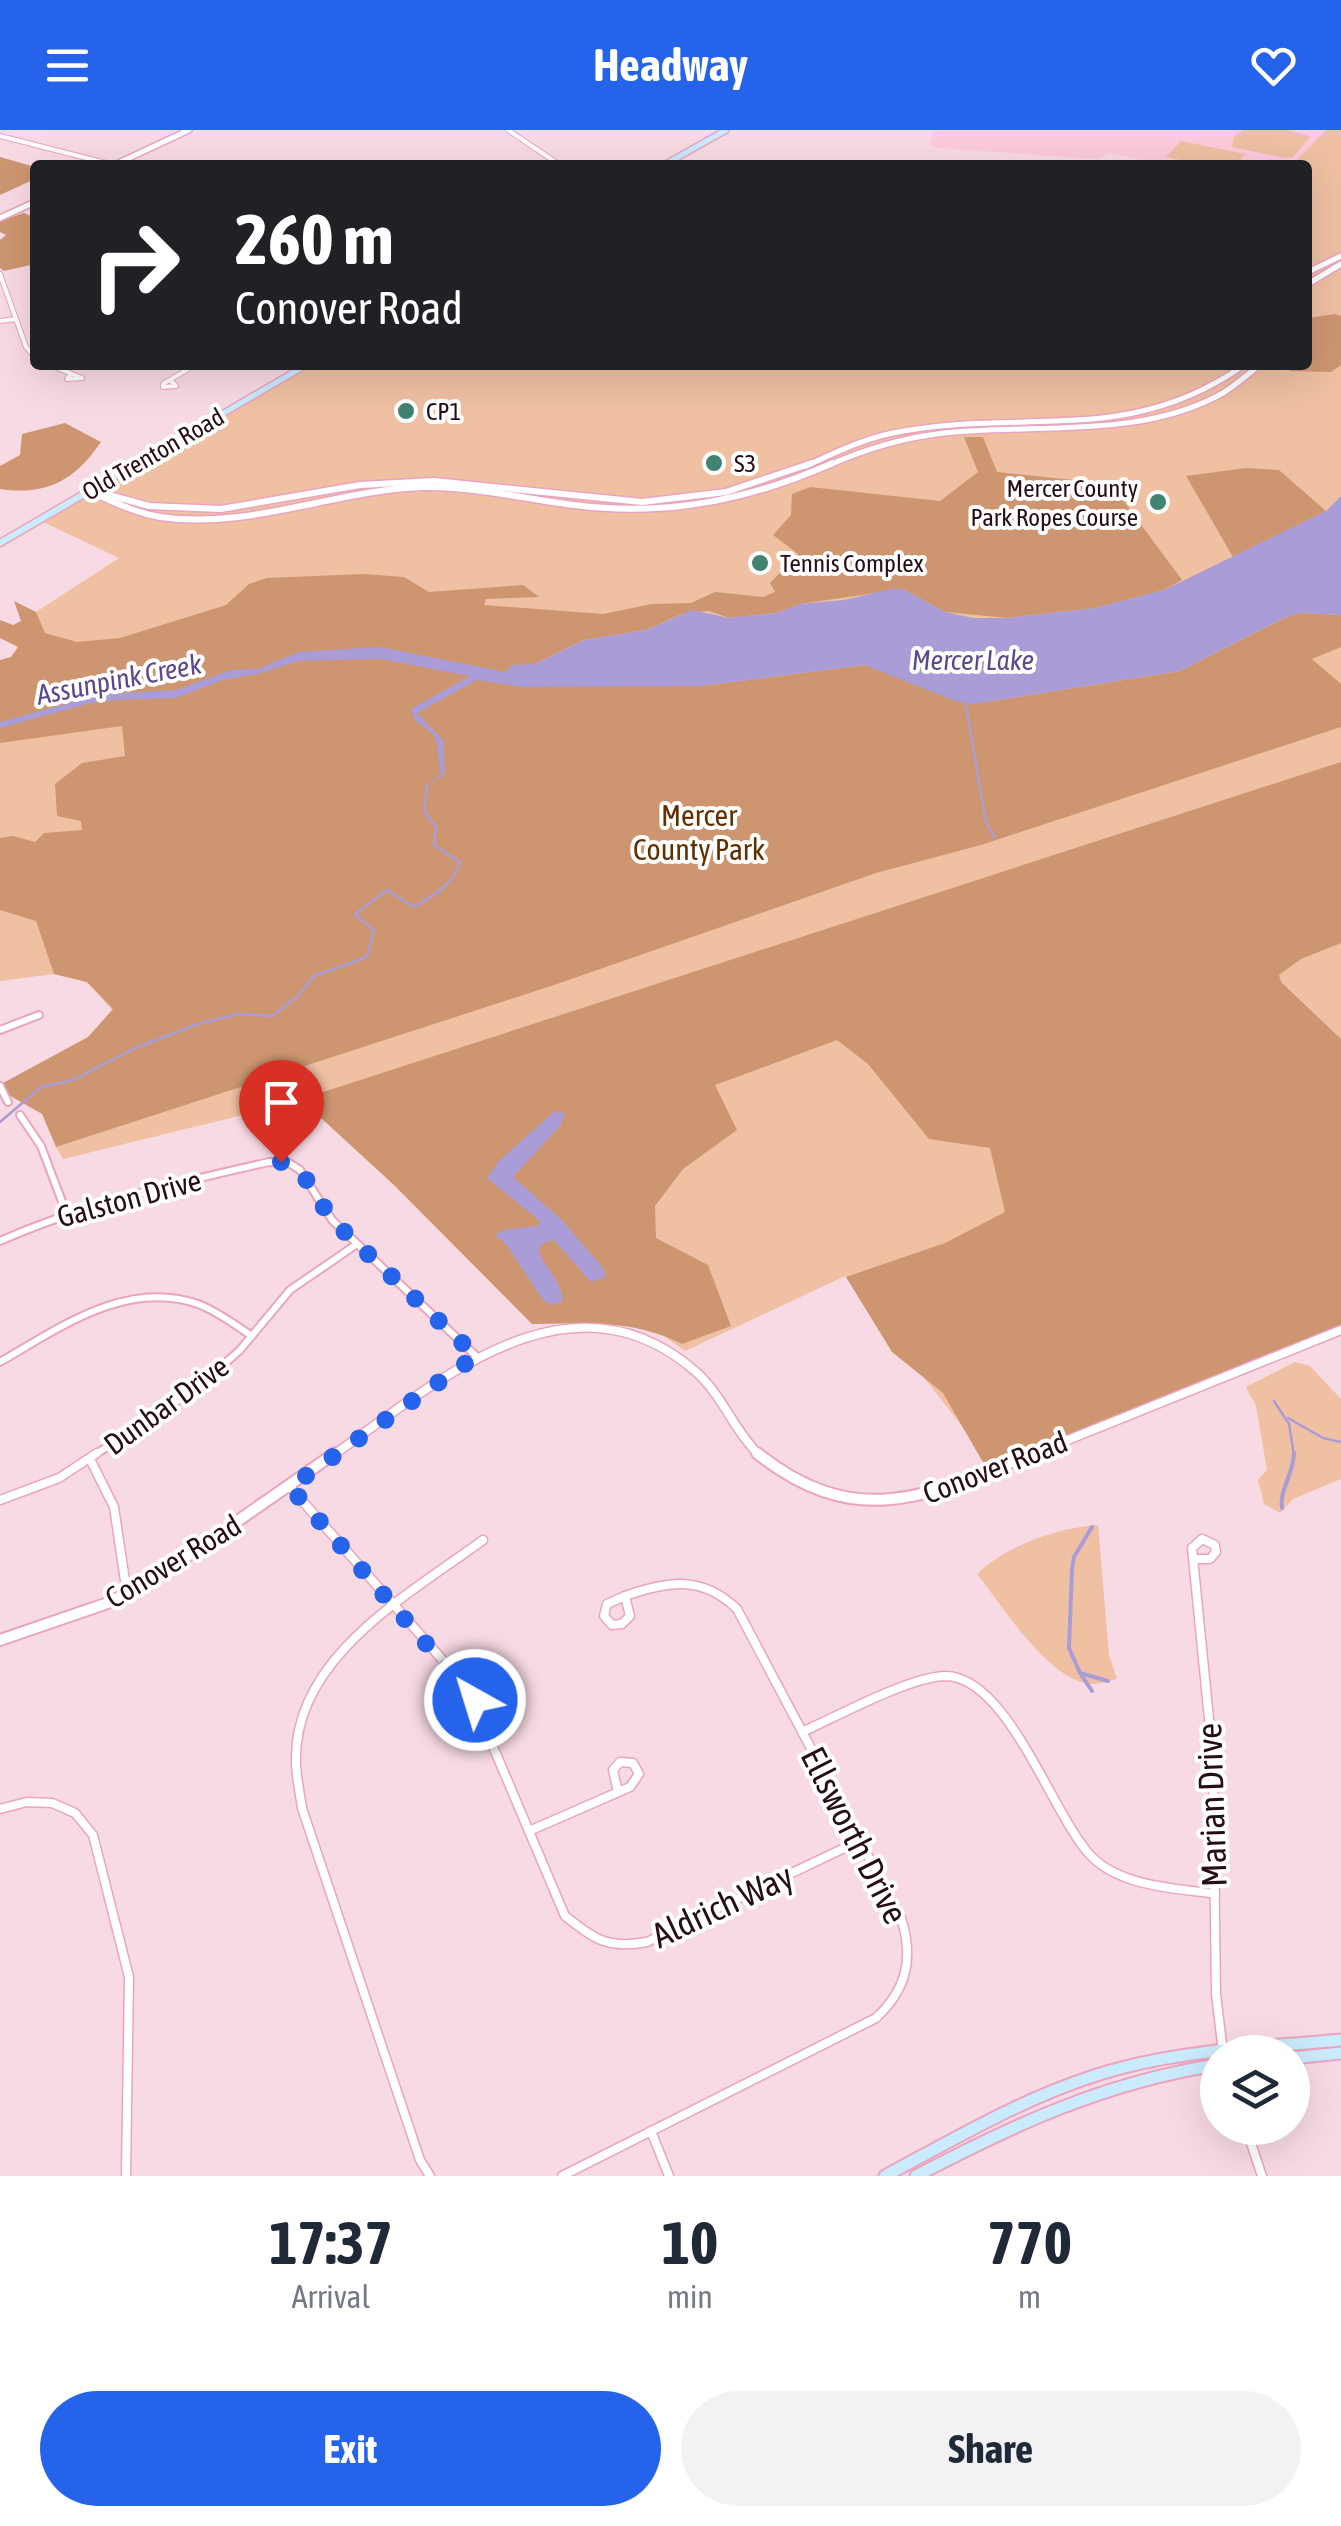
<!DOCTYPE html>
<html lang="en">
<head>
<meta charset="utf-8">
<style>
	:root { --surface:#fff; --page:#f2f2f3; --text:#1f2937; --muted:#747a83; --accent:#2563eb }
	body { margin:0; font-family:"Asap Condensed",sans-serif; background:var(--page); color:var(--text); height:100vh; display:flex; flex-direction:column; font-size:38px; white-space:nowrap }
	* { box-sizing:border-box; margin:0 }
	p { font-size:32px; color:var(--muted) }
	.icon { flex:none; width:55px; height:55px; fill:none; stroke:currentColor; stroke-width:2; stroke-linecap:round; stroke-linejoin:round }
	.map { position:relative; height:2046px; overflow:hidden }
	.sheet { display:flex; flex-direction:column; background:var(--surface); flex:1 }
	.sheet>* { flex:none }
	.guide { position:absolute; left:30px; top:30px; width:1282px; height:210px; border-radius:10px; box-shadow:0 10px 40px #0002; background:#202124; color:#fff; overflow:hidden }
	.buttons { position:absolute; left:1200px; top:1905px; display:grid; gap:20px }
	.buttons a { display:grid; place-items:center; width:110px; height:110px; border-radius:50%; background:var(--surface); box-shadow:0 10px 40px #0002; font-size:50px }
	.pin { position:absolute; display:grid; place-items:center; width:85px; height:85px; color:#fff; margin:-102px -42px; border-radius:50% 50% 50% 0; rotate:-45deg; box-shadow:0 0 10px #0007 }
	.pin .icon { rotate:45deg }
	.me { position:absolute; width:110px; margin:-55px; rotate:321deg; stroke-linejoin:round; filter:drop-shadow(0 0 8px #0008) }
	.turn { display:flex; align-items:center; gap:35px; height:210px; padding:0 40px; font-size:45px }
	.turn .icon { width:130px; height:130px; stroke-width:2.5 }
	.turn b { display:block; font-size:70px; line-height:85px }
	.eta { display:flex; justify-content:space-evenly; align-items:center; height:170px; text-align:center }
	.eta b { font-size:60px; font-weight:700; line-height:70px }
	.action { display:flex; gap:20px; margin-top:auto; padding:20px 40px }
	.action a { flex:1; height:115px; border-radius:60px; background:var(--accent); color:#fff; font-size:40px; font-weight:700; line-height:115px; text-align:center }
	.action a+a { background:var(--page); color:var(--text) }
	header { display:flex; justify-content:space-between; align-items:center; height:130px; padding:0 40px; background:var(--accent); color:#fff; font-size:45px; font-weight:700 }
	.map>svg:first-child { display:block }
	.built { fill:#fccbdd }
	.green { fill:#efc0a2 }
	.forest { fill:#cd9671 }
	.water { fill:#aa9dd7 }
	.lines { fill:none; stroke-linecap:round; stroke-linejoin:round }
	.stream-far1 { stroke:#aa9dd7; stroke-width:2.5 }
	.stream { stroke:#aa9dd7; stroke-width:4 }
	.minor-far2-casing { stroke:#eba4bf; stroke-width:6 }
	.minor-far1-casing { stroke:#eba4bf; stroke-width:10 }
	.minor-casing { stroke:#eba4bf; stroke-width:11 }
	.tertiary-far3-casing { stroke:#eba4bf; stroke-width:8 }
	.tertiary-far2-casing { stroke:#eba4bf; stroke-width:9 }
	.tertiary-far1-casing { stroke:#eba4bf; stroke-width:11 }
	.tertiary-casing { stroke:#eba4bf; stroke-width:14 }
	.secondary-far2-casing { stroke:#eba4bf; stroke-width:8 }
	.secondary-far1-casing { stroke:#eba4bf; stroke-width:9 }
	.secondary-casing { stroke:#eba4bf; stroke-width:15 }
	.minor-far2 { stroke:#fff; stroke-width:4 }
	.minor-far1 { stroke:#fff; stroke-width:6 }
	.minor { stroke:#fff; stroke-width:8 }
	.tertiary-far3 { stroke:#fff; stroke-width:5 }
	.tertiary-far2 { stroke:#fff; stroke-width:6 }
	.tertiary-far1 { stroke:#fff; stroke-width:8 }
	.tertiary { stroke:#fff; stroke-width:10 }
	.secondary-far2 { stroke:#c9ebfc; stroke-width:5 }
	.secondary-far1 { stroke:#c9ebfc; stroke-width:6 }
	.secondary { stroke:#c9ebfc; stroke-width:11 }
	.route { stroke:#2563eb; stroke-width:18; stroke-dasharray:0 32.4 }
	.poi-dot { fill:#418271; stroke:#fff; stroke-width:4 }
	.labels { text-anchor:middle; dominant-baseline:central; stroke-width:8; stroke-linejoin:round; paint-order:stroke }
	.far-poi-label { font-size:25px; fill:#260d18; stroke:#fff; text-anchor:start }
	.far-street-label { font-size:25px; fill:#260d18; stroke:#fff }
	.far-water-label { font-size:28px; font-style:italic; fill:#5c488f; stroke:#fff }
	.park-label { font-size:30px; fill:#632f00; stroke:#fff }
	.street-label { font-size:30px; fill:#260d18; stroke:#fff }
	.near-street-label { font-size:35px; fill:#260d18; stroke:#fff }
</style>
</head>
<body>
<header><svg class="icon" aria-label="menu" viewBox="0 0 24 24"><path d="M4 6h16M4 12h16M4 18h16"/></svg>Headway<svg class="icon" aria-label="heart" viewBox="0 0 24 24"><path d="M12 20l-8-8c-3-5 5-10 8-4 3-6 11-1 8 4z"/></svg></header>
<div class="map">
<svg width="1341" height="2046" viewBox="0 0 1341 2046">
	<rect width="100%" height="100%" fill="#f8dae4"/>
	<!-- built -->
	<polygon class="built" points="933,0 1326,0 1292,35 1165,35 1109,23 1097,29 938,18 929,14"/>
	<!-- green -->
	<g class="green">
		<polygon points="1243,0 1287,0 1311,6 1293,27 1286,28 1232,17 1234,6"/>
		<polygon points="1326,0 1341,0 1341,1192 993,1336 845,1146 685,1221 659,1202 617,1193 532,1194 394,1055 320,987 280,976 63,1029 56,1017 217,963 117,885 87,852 54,844 0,851 0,540 57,540 36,482 119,428 43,392 313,235 1308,235 1308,35 1292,35"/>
		<polygon points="1181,11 1245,24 1236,35 1207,35 1166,27"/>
		<polygon points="1295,1232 1310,1236 1341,1269 1341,1349 1293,1369 1280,1383 1264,1374 1258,1350 1267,1340 1256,1276 1246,1257"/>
		<path d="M1098 1395 1109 1525 1117 1549C1110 1550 1101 1554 1094 1554 1050 1554 1002 1475 977 1444 1008 1415 1057 1398 1098 1395Z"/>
	</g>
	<!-- forest -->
	<g class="forest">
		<polygon points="0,27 35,37 35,49 0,65"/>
		<polygon points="24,83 35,88 35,134 4,141 0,138 0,110 6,105 0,102 0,91"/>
		<polygon points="1335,184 1341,186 1341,235 1331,242 1290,241 1287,235 1308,235 1308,188"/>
		<path d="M65 293 101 312C75 350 47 366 0 359V336L20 325 22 304Z"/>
		<polygon points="964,307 983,307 997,342 1111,354 1182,450 1164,460 1095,478 1008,488 945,482 903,459 800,474 777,483 729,488 709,481 682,484 646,500 584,510 535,534 505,542 536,556 701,556 865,535 993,571 1180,541 1284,488 1301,483 1341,485 1341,517 1312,529 1341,554 1341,597 981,715 876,743 557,854 56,1017 42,984 7,964 3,953 88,907 113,879 87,852 54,844 36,791 0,780 0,708 13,706 35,712 44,703 82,700 81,691 57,686 55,654 82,633 125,626 122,596 0,613 0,530 11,527 18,517 0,508 0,490 13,495 21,491 14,471 36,482 45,503 77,512 120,508 226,475 249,454 267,448 363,444 404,447 429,462 523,455 539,467 486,469 484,475 603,484 652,474 691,473 715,462 763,467 775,462 770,453 798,424 773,405 791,385 792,364 810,357 940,371 978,342"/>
		<polygon points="1246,338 1279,340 1326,381 1233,427 1186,346"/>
		<path d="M1341 632V813L1301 829 1279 845 1281 852 1341 909V1197L988 1341 943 1263 892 1222 846 1147 945 1113 1005 1082 990 1018 929 1009 868 934 837 910 715 955 737 1000 683 1039 655 1076 656 1108 708 1135 731 1196 682 1214C633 1189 585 1193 532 1194L394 1055 320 987 317 964Z"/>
	</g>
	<!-- water -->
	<g class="water">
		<path d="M1341 366V485L1301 483 1284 488 1180 541 974 574 955 571 865 535 701 556 522 557 477 550 417 583 443 610 445 644 426 656 441 644C438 633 440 613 432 603 422 593 414 595 411 579L470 546 380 529 299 531 258 544 223 550 176 568 99 571 0 598V592L102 564 176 560 231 540 258 539 299 522 380 517 505 542 512 535 535 534 584 510 646 500 692 480 729 488 777 483 800 474 844 470 891 459H903L945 482 973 488H1008L1095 478 1164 460 1326 381Z"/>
		<path d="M555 981 565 984 560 996 513 1047 562 1090 603 1138 606 1147 591 1152 554 1110 544 1113 538 1120C545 1138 562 1152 563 1171L553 1175 544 1171 506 1114 495 1105 504 1100 538 1096 540 1091 487 1048 499 1031Z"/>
	</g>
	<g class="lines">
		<!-- stream-far1 -->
		<g class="stream-far1">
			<polyline points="965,570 986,692 995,708"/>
			<path d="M0 992 41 957 74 950 133 919 195 895 238 884 272 886 297 867 314 846 367 827 374 801 355 784 387 760 414 777C434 765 453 755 460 732L434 715 436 697 424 681 427 655"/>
			<polyline points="1274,1271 1289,1294 1294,1326"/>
			<polyline points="1288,1288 1323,1308 1341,1312"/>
		</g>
		<!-- stream -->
		<g class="stream">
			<path d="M1282 1378C1279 1360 1294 1343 1294 1323"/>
			<polyline points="1092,1397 1074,1427 1072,1439 1069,1518 1080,1543 1108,1551"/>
			<polyline points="1082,1546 1092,1561"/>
		</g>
		<defs>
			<g id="minor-far2">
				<polyline points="508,0 560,35"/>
				<polyline points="0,6 114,35"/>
				<polyline points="0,144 26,217 35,227"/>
				<polyline points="0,191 16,189"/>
				<polyline points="50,235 82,248 67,249 70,245"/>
				<polyline points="170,250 176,256 163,257 163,254 195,235"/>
			</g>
			<g id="minor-far1">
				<polyline points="0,900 39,885"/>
				<polyline points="0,956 8,972"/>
				<polyline points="20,985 41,1016 66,1082"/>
				<path d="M0 1111C86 1073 177 1053 269 1032L289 1033 300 1040 332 1090 476 1226"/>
				<path d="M0 1232C59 1198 126 1149 198 1174 217 1181 235 1195 252 1206"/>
				<polyline points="93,1326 196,1259 240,1220 290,1160 357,1114"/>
			</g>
			<g id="minor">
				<polyline points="90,1329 114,1377 127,1464"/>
				<path d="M290 1357 469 1560 565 1786C596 1810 607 1819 647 1812L859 1711"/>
				<polyline points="0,1370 59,1348 97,1323"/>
				<polyline points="1194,1429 1210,1429 1216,1422 1215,1415 1202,1409 1192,1418 1213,1629 1216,1864 1223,1922"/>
				<polygon points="625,1466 630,1486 622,1494 612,1495 604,1486 607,1474"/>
				<path d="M802 1602C838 1586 909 1547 945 1546 1008 1546 1052 1685 1091 1726 1121 1757 1176 1758 1215 1764"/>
				<polyline points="0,1679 27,1672 52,1673 75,1683 93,1705 129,1847 126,2046"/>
				<polyline points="529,1701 630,1657 639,1644 633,1633 620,1632 613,1640 618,1662"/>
				<polyline points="1246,1998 1262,2046"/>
				<polyline points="651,2001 669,2046"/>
				<path d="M430 2046 420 2030 302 1678C300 1663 296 1647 296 1632 293 1527 410 1464 483 1410"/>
				<path d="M562 2046 876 1888C907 1859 914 1828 901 1788L737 1479C702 1445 668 1451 625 1466"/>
			</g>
			<g id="tertiary-far3">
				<polyline points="114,35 189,0"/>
				<polyline points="0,88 35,72"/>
				<polyline points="1308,142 1341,126"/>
				<polyline points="1308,154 1341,134"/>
				<path d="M806 336C834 323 863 309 893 303 1021 277 1127 318 1244 235"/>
				<path d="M827 336C863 320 898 309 937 304 1030 292 1138 311 1223 263 1236 255 1248 244 1260 235"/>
			</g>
			<g id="tertiary-far2">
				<path d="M89 361C112 371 135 383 160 387 249 400 335 360 423 357 474 356 524 369 574 375 666 387 749 370 833 333"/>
				<polyline points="109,365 149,376 221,379 360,355 434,351 642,372 726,362 812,333"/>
			</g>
			<g id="tertiary-far1">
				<path d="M332 1326C435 1254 569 1132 695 1241 722 1264 734 1301 760 1326"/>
				<polyline points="1028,1326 1341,1200"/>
			</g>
			<g id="tertiary">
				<path d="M757 1323C857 1403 930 1365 1034 1323"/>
				<polyline points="0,1510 105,1474 149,1453 335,1323"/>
			</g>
			<g id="secondary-far2">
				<polyline points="664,35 726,0"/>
				<polyline points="133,336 306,235"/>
			</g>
			<polyline id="secondary-far1" points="0,413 137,333"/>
			<g id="secondary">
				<polyline points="1292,1928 1341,1923"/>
				<path d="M885 2046C961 2005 1037 1960 1121 1938 1193 1919 1268 1917 1341 1910"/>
				<path d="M916 2046C1013 1995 1108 1951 1218 1935"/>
			</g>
		</defs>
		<!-- minor-far2 casing -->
		<use href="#minor-far2" class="minor-far2-casing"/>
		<!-- minor-far1 casing -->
		<use href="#minor-far1" class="minor-far1-casing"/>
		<!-- minor casing -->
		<use href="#minor" class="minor-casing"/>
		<!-- tertiary-far3 casing -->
		<use href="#tertiary-far3" class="tertiary-far3-casing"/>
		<!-- tertiary-far2 casing -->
		<use href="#tertiary-far2" class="tertiary-far2-casing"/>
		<!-- tertiary-far1 casing -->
		<use href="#tertiary-far1" class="tertiary-far1-casing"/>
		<!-- tertiary casing -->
		<use href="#tertiary" class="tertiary-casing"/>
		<!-- secondary-far2 casing -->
		<use href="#secondary-far2" class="secondary-far2-casing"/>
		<!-- secondary-far1 casing -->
		<use href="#secondary-far1" class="secondary-far1-casing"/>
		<!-- secondary casing -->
		<use href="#secondary" class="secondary-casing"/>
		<!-- minor-far2 -->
		<use href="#minor-far2" class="minor-far2"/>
		<!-- minor-far1 -->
		<use href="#minor-far1" class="minor-far1"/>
		<!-- minor -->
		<use href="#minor" class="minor"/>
		<!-- tertiary-far3 -->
		<use href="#tertiary-far3" class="tertiary-far3"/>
		<!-- tertiary-far2 -->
		<use href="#tertiary-far2" class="tertiary-far2"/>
		<!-- tertiary-far1 -->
		<use href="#tertiary-far1" class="tertiary-far1"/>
		<!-- tertiary -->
		<use href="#tertiary" class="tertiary"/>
		<!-- secondary-far2 -->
		<use href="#secondary-far2" class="secondary-far2"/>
		<!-- secondary-far1 -->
		<use href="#secondary-far1" class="secondary-far1"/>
		<!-- secondary -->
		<use href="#secondary" class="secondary"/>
	</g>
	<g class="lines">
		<!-- route -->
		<polyline class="route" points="281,1032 300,1040 332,1090 476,1226 290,1357 475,1570"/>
	</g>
	<!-- markers -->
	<g class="poi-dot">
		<circle cx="406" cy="281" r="10"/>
		<circle cx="714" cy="333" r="10"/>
		<circle cx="1158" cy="372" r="10"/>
		<circle cx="760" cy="433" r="10"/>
	</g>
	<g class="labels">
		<!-- far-poi labels -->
		<g class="far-poi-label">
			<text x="426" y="281">CP1</text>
			<text x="734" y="333">S3</text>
			<text x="1138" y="358" text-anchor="end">Mercer County<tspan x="1138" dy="29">Park Ropes Course</tspan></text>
			<text x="780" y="433">Tennis Complex</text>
		</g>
		<!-- far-street labels -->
		<g class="far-street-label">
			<text transform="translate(153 324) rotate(-30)">Old Trenton Road</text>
		</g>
		<!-- far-water labels -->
		<g class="far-water-label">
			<text x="973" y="530">Mercer Lake</text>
			<text transform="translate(119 549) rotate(-11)">Assunpink Creek</text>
		</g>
		<!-- park labels -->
		<g class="park-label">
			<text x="699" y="685">Mercer<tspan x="699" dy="34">County Park</tspan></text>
		</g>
		<!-- street labels -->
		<g class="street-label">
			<text transform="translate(129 1068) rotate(-15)">Galston Drive</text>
			<text transform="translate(166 1275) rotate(-36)">Dunbar Drive</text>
			<text transform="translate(995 1337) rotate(-21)">Conover Road</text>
			<text transform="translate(173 1431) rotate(-31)">Conover Road</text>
		</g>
		<!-- near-street labels -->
		<g class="near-street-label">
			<text transform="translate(1211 1675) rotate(-92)">Marian Drive</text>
			<text transform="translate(855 1705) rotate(63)">Ellsworth Drive</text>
			<text transform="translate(722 1775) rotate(-25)">Aldrich Way</text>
		</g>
	</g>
</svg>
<div class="buttons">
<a><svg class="icon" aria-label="layers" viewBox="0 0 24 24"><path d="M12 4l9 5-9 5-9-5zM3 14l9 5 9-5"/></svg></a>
</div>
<div class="pin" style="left:281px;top:1032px;background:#d93025"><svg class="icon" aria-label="arrive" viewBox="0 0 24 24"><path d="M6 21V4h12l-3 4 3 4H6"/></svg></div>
<svg class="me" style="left:475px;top:1570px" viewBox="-20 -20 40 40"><circle r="17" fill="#2563eb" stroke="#fff" stroke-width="3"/><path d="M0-11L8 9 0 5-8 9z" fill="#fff"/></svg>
<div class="guide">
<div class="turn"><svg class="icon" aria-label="right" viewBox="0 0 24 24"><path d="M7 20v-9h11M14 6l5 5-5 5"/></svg><div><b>260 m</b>Conover Road</div></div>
</div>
</div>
<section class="sheet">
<div class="eta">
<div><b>17:37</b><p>Arrival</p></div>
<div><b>10</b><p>min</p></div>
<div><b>770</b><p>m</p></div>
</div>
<div class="action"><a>Exit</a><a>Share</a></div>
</section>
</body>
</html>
